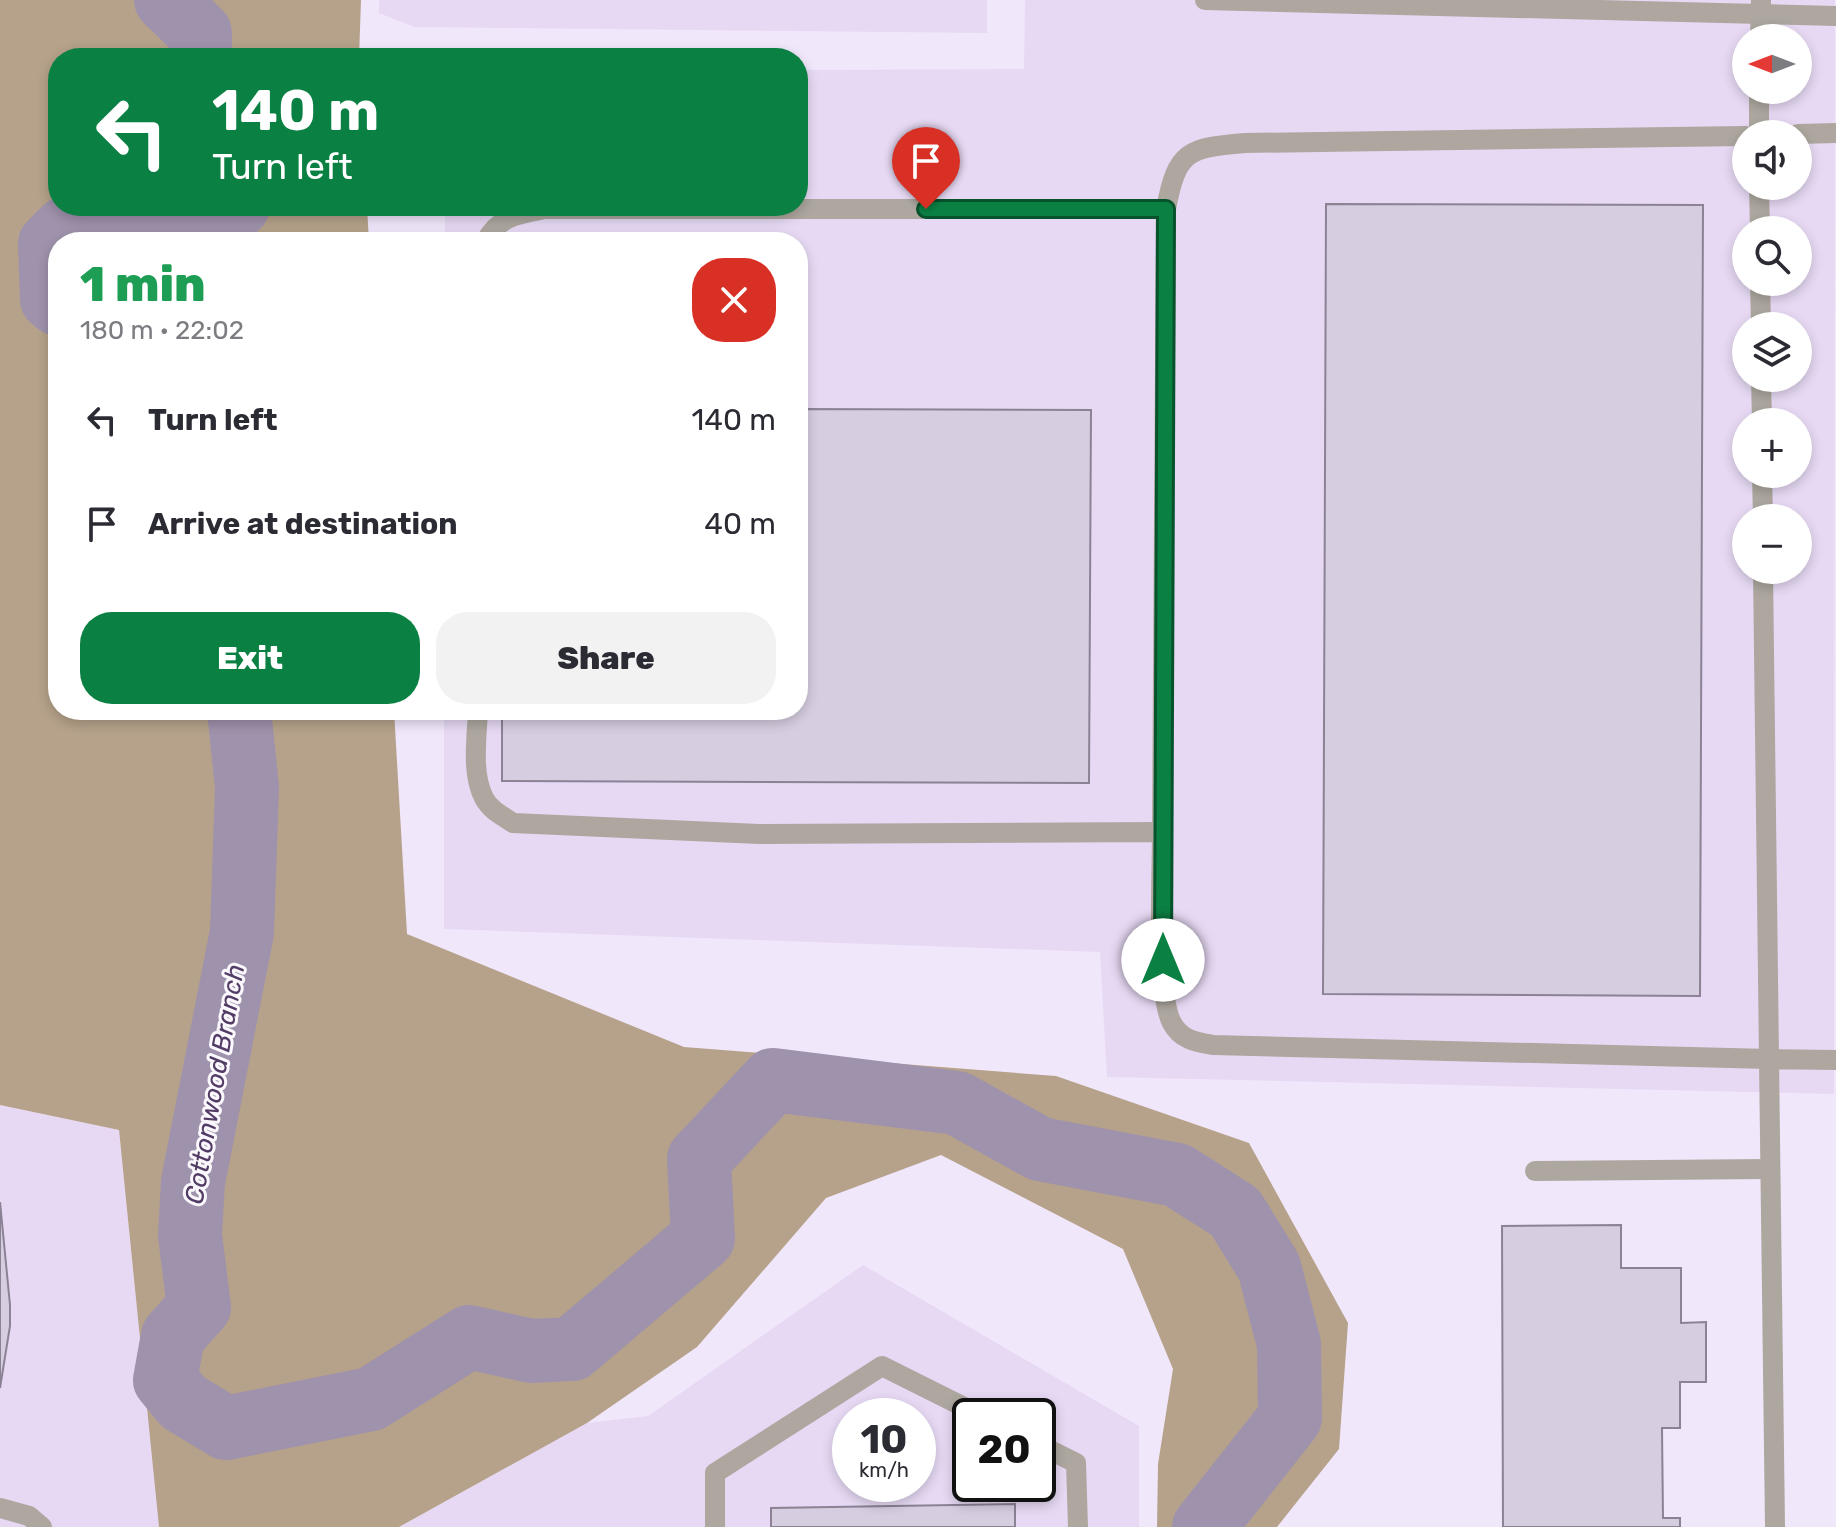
<!DOCTYPE html>
<html lang="en">
<head>
<meta charset="utf-8">
<style>
	:root { --surface:#fff; --page:#f2f2f3; --text:#2b2b33; --muted:#7c7c81; --accent:#0b8043 }
	body { margin:0; font-family:Rubik,sans-serif; background:var(--page); color:var(--text); height:100vh; display:flex; flex-direction:column; font-size:30px; white-space:nowrap }
	* { box-sizing:border-box; margin:0 }
	p { font-size:26px; color:var(--muted) }
	.icon { flex:none; width:44px; height:44px; fill:none; stroke:currentColor; stroke-width:2; stroke-linecap:round; stroke-linejoin:round }
	.map { position:relative; flex:1; overflow:hidden }
	.details { position:absolute; left:48px; top:232px; width:760px; height:488px; display:flex; flex-direction:column; background:var(--surface); border-radius:32px; box-shadow:0 4px 12px #0003 }
	.details>* { flex:none }
	.guide { position:absolute; left:48px; top:48px; width:760px; height:168px; border-radius:32px; box-shadow:0 4px 12px #0003; background:#0b8043; color:#fff; overflow:hidden }
	.needle { width:52px; rotate:270deg }
	.tools { position:absolute; left:1732px; top:24px; display:grid; gap:16px }
	.tools a { display:grid; place-items:center; width:80px; height:80px; border-radius:50%; background:var(--surface); box-shadow:0 4px 12px #0003; font-size:40px }
	.speed { position:absolute; left:832px; top:1398px; display:flex; gap:16px; font-size:40px; font-weight:700; text-align:center }
	.speed>* { display:grid; place-content:center; width:104px; height:104px; border-radius:50%; background:var(--surface); box-shadow:0 4px 12px #0003; line-height:1 }
	.speed small { font-size:20px; font-weight:400 }
	.speed .limit { border:4px solid #111; border-radius:12px; background:#fff; color:#111 }
	.pin { position:absolute; display:grid; place-items:center; width:68px; height:68px; color:#fff; margin:-82px -34px; border-radius:50% 50% 50% 0; rotate:-45deg; box-shadow:0 0 8px #0007 }
	.pin .icon { rotate:45deg }
	.me { position:absolute; width:88px; margin:-44px; rotate:0deg; stroke-linejoin:round; filter:drop-shadow(0 0 6px #0008) }
	.turn { display:flex; align-items:center; gap:28px; height:168px; padding:0 32px; font-size:36px }
	.turn .icon { width:104px; height:104px; stroke-width:2.5 }
	.turn b { display:block; font-size:56px; line-height:68px }
	.round { display:grid; place-items:center; flex:none; width:84px; height:84px; border-radius:32px; background:var(--page) }
	.overview { display:flex; align-items:center; justify-content:space-between; height:136px; padding:0 32px }
	h1 { font-size:48px; font-weight:800; line-height:60px; color:#1e9e55 }
	.button { display:flex; gap:16px; margin-top:auto; padding:16px 32px }
	.button a { flex:1; height:92px; border-radius:32px; background:var(--accent); color:#fff; font-size:32px; font-weight:800; line-height:92px; text-align:center }
	.button a+a { background:var(--page); color:var(--text) }
	ul { padding:0; list-style:none }
	li { display:flex; align-items:center; gap:24px; height:104px; padding:0 32px }
	li div { flex:1 }
	li b { display:block; font-size:30px }
	li em { font-style:normal }
	.map>svg:first-child { display:block }
	.built { fill:#e7d9f4; fill-rule:evenodd }
	.forest { fill:#b6a28a }
	.lines { fill:none; stroke-linecap:round; stroke-linejoin:round }
	.river { stroke:#9f92ac; stroke-width:64 }
	.building { fill:#d7cde1; stroke:#8b8294; stroke-width:2 }
	.service { stroke:#ada79f; stroke-width:20 }
	.route-casing { stroke:#07532c; stroke-width:20 }
	.route { stroke:#0b8043; stroke-width:14 }
	.labels { text-anchor:middle; dominant-baseline:central; stroke-width:6; stroke-linejoin:round; paint-order:stroke }
	.water-label { font-size:26px; font-style:italic; fill:#523c65; stroke:#faf8fc }
</style>
</head>
<body>
<div class="map">
<svg width="1836" height="1527" viewBox="0 0 1836 1527">
	<rect width="100%" height="100%" fill="#f1e7fb"/>
	<!-- built -->
	<g class="built">
		<polygon points="379,0 987,0 987,33 414,27 379,13"/>
		<path d="M1025 0H1835L1834 1094 1107 1077 1100 952 444 929V710H798V242H445V206H798V70L1024 69ZM1746 38H1798V90H1746ZM1746 134H1798V186H1746ZM1746 230H1798V282H1746ZM1746 326H1798V378H1746ZM1746 422H1798V474H1746ZM1746 518H1798V570H1746Z"/>
		<polygon points="0,1105 119,1130 159,1527 0,1527"/>
		<path d="M863 1265 1139 1426V1527H399L587 1423 648 1416ZM850 1416H918V1484H850ZM970 1416H1038V1484H970Z"/>
	</g>
	<!-- forest -->
	<polygon class="forest" points="0,0 361,0 359,58 58,58 58,206 367,206 369,242 58,242 58,710 394,710 407,934 684,1047 1056,1076 1249,1143 1348,1323 1339,1449 1277,1527 1157,1527 1158,1464 1173,1369 1123,1249 941,1155 826,1198 697,1347 587,1423 399,1527 159,1527 119,1130 0,1105"/>
	<g class="lines">
		<!-- river -->
		<g class="river">
			<polyline points="166,0 200,33 200,58"/>
			<polyline points="58,304 52,299 50,244 66,228 118,238 172,230 238,206"/>
			<polyline points="239,710 247,787 242,932 193,1182 190,1235 199,1307 173,1336 165,1380 183,1402 226,1428 371,1399 469,1337 531,1351 572,1349 703,1238 699,1159 773,1080 957,1103 1040,1149 1177,1175 1235,1212 1269,1267 1289,1344 1290,1418 1204,1527"/>
		</g>
	</g>
	<!-- building -->
	<g class="building">
		<polygon points="1326,204 1703,205 1700,996 1323,994"/>
		<polygon points="798,409 1091,410 1089,783 502,781 502,710 798,710"/>
		<polygon points="0,1202 10,1305 10,1326 0,1388"/>
		<polygon points="1621,1225 1621,1268 1681,1268 1681,1323 1706,1322 1706,1382 1680,1382 1680,1428 1662,1428 1663,1518 1680,1518 1680,1527 1503,1527 1502,1226"/>
		<polygon points="1015,1504 1015,1527 771,1527 771,1508"/>
	</g>
	<g class="lines">
		<!-- service -->
		<g class="service">
			<polyline points="1205,0 1836,16"/>
			<polyline points="1760,38 1761,0"/>
			<polyline points="1759,134 1759,90"/>
			<polyline points="1798,134 1836,133"/>
			<polyline points="1759,186 1760,230"/>
			<path d="M485 242C499 216 518 214 545 209H1166"/>
			<polyline points="1760,282 1761,326"/>
			<polyline points="1761,378 1762,422"/>
			<polyline points="1762,474 1763,518"/>
			<path d="M478 710C477 737 471 773 484 798 490 810 503 816 513 823L759 834 1162 832C1162 870 1156 995 1172 1023 1181 1040 1196 1042 1213 1045L1769 1059 1763 570"/>
			<path d="M1162 832 1166 209C1177 150 1188 148 1245 143L1746 136"/>
			<polyline points="1535,1171 1769,1169"/>
			<polyline points="1038,1444 1076,1463 1078,1527"/>
			<polyline points="0,1508 29,1516 42,1527"/>
			<polyline points="715,1527 715,1473 882,1366 982,1416"/>
			<polyline points="1775,1527 1769,1059 1836,1060"/>
		</g>
	</g>
	<g class="lines">
		<defs>
			<polyline id="route" points="926,209 1166,209 1163,960"/>
		</defs>
		<!-- route casing -->
		<use href="#route" class="route-casing"/>
		<!-- route -->
		<use href="#route" class="route"/>
	</g>
	<g class="labels">
		<!-- water labels -->
		<g class="water-label">
			<text transform="translate(215 1084) rotate(-80)">Cottonwood Branch</text>
		</g>
	</g>
</svg>
<div class="tools">
<a><svg class="needle" viewBox="-14 -14 28 28"><path d="M0-13l5 13h-10z" fill="#e53935"/><path d="M0 13l5-13h-10z" fill="#7c7c81"/></svg></a>
<a><svg class="icon" aria-label="sound" viewBox="0 0 24 24"><path d="M4 9h4l5-4v14l-5-4H4zM17 9q2 3 0 6"/></svg></a>
<a><svg class="icon" aria-label="search" viewBox="0 0 24 24"><circle cx="10" cy="10" r="6"/><path d="M15 15l6 6"/></svg></a>
<a><svg class="icon" aria-label="layers" viewBox="0 0 24 24"><path d="M12 4l9 5-9 5-9-5zM3 14l9 5 9-5"/></svg></a>
<a>+</a>
<a>−</a>
</div>
<div class="speed"><div>10<small>km/h</small></div><div class="limit">20</div></div>
<div class="pin" style="left:926px;top:209px;background:#d93025"><svg class="icon" aria-label="arrive" viewBox="0 0 24 24"><path d="M6 21V4h12l-3 4 3 4H6"/></svg></div>
<svg class="me" style="left:1163px;top:960px" viewBox="-20 -20 40 40"><circle r="19" fill="#fff"/><path d="M0-13L10 11 0 6-10 11z" fill="#0b8043"/></svg>
<div class="guide">
<div class="turn"><svg class="icon" aria-label="left" viewBox="0 0 24 24"><path d="M17 20v-9H6M10 6l-5 5 5 5"/></svg><div><b>140 m</b>Turn left</div></div>
</div>
<section class="details">
<div class="overview"><div><h1>1 min</h1><p>180 m · 22:02</p></div><a class="round" style="background:#d93025;color:#fff"><svg class="icon" aria-label="close" viewBox="0 0 24 24"><path d="M6 6l12 12M18 6L6 18"/></svg></a></div>
<ul>
<li><svg class="icon" aria-label="left" viewBox="0 0 24 24"><path d="M17 20v-9H6M10 6l-5 5 5 5"/></svg><div><b>Turn left</b></div><em>140 m</em></li>
<li><svg class="icon" aria-label="arrive" viewBox="0 0 24 24"><path d="M6 21V4h12l-3 4 3 4H6"/></svg><div><b>Arrive at destination</b></div><em>40 m</em></li>
</ul>
<div class="button"><a>Exit</a><a>Share</a></div>
</section>
</div>
</body>
</html>
